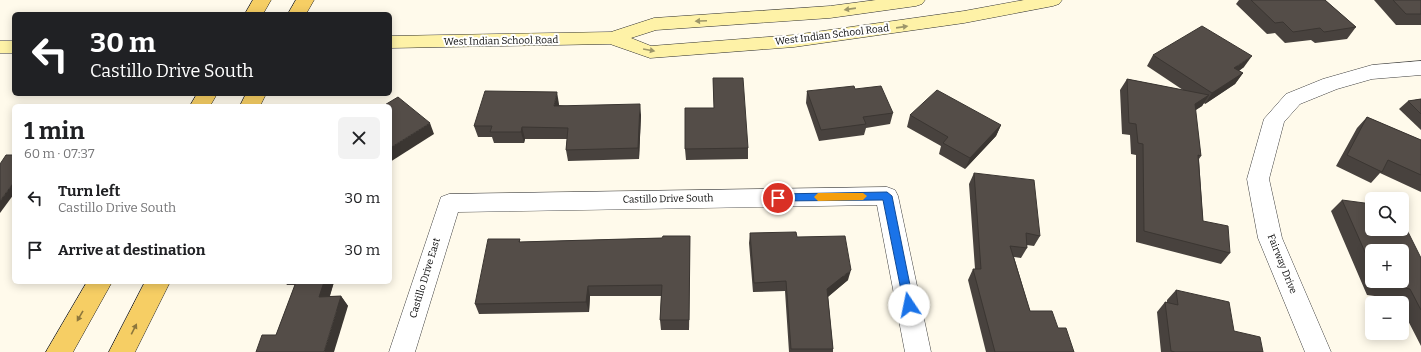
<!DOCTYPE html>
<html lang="en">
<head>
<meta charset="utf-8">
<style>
	:root { --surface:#fff; --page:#f2f2f2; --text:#202124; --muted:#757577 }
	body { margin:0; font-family:Bitter,serif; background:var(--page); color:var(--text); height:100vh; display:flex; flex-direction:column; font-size:15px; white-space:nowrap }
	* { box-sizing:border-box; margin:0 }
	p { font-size:13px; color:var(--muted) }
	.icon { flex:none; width:22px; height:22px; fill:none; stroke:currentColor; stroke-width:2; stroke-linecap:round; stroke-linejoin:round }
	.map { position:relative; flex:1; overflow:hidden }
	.sheet { position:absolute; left:12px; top:104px; width:380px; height:180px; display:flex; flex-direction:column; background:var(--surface); border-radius:6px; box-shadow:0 2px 10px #0003 }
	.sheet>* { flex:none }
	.hud { position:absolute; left:12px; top:12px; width:380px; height:84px; border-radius:6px; box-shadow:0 2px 10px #0003; background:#202124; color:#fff; overflow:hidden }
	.buttons { position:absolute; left:1365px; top:192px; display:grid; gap:8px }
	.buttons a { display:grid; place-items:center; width:44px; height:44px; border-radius:6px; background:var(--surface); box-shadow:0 2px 10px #0003; font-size:20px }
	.pin { position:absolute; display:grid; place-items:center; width:34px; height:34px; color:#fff; margin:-17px; border:2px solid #fff; border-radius:50%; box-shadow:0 1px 4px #0007 }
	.me { position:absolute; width:44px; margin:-22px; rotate:349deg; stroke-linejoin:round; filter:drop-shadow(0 0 3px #0008) }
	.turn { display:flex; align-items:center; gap:14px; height:84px; padding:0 12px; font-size:18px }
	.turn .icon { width:52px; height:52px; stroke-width:2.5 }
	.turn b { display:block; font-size:28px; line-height:34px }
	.round { display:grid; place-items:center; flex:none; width:42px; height:42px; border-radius:6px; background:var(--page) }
	.overview { display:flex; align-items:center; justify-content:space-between; height:68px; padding:0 12px }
	h1 { font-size:24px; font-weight:700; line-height:30px }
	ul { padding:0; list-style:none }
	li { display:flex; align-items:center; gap:12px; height:52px; padding:0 12px }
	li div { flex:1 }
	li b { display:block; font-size:15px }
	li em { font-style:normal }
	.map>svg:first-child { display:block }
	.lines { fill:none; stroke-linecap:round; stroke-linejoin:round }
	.minor-casing { stroke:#3f3f3f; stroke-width:1 }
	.secondary-casing { stroke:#2e2e2e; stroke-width:1 }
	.primary-casing { stroke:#1d1d1d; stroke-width:1 }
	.minor { fill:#fff; fill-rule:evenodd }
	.secondary { fill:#fef2a7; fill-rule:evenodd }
	.primary { fill:#f6ce64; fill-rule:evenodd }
	.wall { fill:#48423e; fill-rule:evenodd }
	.shaded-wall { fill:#3b3632 }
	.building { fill:#544d48; stroke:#3b3632 }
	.oneway { fill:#9d9669 }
	.oneway2 { fill:#8d773c }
	.route { fill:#1a73e8; stroke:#114b97 }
	.slow { fill:#f59e0b }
	.labels { text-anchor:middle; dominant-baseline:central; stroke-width:4; stroke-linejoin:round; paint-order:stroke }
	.street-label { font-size:10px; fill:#0c0c0c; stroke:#fff }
</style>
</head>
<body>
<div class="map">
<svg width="1421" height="352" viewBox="0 0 1421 352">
	<rect width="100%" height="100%" fill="#fffaeb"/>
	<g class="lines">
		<defs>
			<g id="minor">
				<polygon points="1421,61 1421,75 1372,79 1337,89 1300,104 1284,122 1269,179 1282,238 1331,352 1305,352 1258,238 1247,179 1264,119 1286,94 1323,79 1372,65"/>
				<polygon points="887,187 895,190 898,196 931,352 905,352 877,205 458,212 415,352 389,352 441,197 449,194"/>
			</g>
			<g id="secondary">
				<polygon points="876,0 925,0 922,4 916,6 830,18 656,30 631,38 651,46 794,35 964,11 1024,0 1062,0 1059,4 1053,6 964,23 794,47 650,58 610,44 390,48 390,36 611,32 654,18 830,6"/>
				<rect x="0" y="41" width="14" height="12"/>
			</g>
			<g id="primary">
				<polygon points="253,0 271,0 263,14 245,14"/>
				<polygon points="296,0 314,0 306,14 288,14"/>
				<polygon points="197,94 217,94 210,106 190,106"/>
				<polygon points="246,94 266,94 260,106 240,106"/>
				<polygon points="87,282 112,282 73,352 46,352"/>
				<polygon points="145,282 170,282 135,352 109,352"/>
			</g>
		</defs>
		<!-- minor casing -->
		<use href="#minor" class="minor-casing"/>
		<!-- secondary casing -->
		<use href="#secondary" class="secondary-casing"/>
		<!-- primary casing -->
		<use href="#primary" class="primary-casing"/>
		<!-- minor -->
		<use href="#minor" class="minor"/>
		<!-- secondary -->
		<use href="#secondary" class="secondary"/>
		<!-- primary -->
		<use href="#primary" class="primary"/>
	</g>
	<!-- wall -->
	<g class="wall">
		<polygon points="1239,0 1325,0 1356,27 1347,39 1315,43 1311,40 1285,43 1275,33 1267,34 1236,4"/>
		<polygon points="1374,0 1421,0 1421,25 1396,25"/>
		<polygon points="1153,55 1244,67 1239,71 1243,73 1235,84 1205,104 1204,103 1202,106 1195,110 1201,156 1199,159 1203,221 1230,253 1221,264 1136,242 1136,155 1131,154 1130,135 1122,134 1120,90 1127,79 1183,90 1147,66"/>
		<polygon points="713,78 748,148 748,159 686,160 685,149 714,108"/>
		<polygon points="855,89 893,113 890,124 866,128 864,135 819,141 806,103 807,91"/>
		<polygon points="1421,99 1421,130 1399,109 1408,101"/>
		<polygon points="559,104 559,105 641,115 639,159 568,161 566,150 567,139 525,139 524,143 494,143 492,137 478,137 474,126"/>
		<polygon points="910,115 1001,125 996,136 965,169 939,154 941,146 907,127"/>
		<polygon points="1367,117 1421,140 1421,192 1380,173 1371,183 1336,166 1357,128"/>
		<polygon points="974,173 1040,236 1034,246 1027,245 1027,248 1021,258 1014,257 1030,311 1058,328 1074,352 986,352 968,280 973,269 975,269 969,184"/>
		<path d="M1342 200 1421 258V346L1402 309V303H1399L1397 299 1367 295 1331 211ZM1372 251 1402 281H1372Z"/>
		<polygon points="750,233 797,237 848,280 828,297 833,349 833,352 789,352 785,291 753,292 749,243"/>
		<polygon points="690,236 689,330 661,330 660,320 661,296 590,296 589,312 479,314 475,304 520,239 520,242 662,238"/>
		<polygon points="285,282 334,282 330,296 341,296 348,306 276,335 295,285 287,285"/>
		<polygon points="1176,290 1234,331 1263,352 1161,352 1157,312 1165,302 1167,302 1167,300"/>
	</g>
	<!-- shaded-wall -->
	<g class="shaded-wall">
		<polygon points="1252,56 1244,67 1226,79 1234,68"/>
		<polygon points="1243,73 1235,84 1205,104 1212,93"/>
		<polygon points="557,92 559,104 556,117 554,106"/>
		<polygon points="1209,95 1202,106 1187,116 1195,104"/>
		<polygon points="640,104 641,115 639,159 638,148"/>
		<polygon points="430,123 434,134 390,162 390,148"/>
		<polygon points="1001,125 996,136 965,169 970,158"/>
		<polygon points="522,127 525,139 524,143 521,132"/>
		<polygon points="14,182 14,194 0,213 0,201"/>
		<polygon points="690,236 690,246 689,330 689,320"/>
		<polygon points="851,270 848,280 825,299 827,289"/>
		<polygon points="324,282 334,282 326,307 319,297"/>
		<polygon points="588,286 590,296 589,312 586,302"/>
		<polygon points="341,296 348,306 334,352 324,352"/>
	</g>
	<!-- building -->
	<g class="building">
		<polygon points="1251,0 1325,0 1356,27 1324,32 1320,28 1293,32 1283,22 1275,23"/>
		<polygon points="1393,0 1421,0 1421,14 1406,14"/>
		<polygon points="1202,26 1252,56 1234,68 1243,73 1212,93 1153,55"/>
		<polygon points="713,78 743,78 748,148 685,149 685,108 714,108"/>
		<polygon points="1127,79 1209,95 1195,104 1201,156 1198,155 1203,221 1228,226 1230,253 1144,231 1143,144 1138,143 1136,124 1129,123"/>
		<polygon points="854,86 855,89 881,86 893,113 863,117 866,124 821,130 807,91"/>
		<polygon points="937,90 1001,125 970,158 943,143 948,137 910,115"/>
		<polygon points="485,91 557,92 554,106 640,104 638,148 566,150 568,128 522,127 521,132 490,132 492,126 474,126"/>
		<polygon points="398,97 430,123 390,148 390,106 383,106"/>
		<polygon points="1421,99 1421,114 1408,101"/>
		<polygon points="1367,117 1421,140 1421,175 1388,160 1382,172 1347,155"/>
		<polygon points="6,155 14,155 14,182 0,201 0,164"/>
		<polygon points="974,173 1034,180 1040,236 1026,233 1027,248 1010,246 1030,311 1052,311 1058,328 1066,328 1074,352 995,352 973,269 981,269"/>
		<polygon points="1342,200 1372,204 1372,229 1402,229 1402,220 1421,258 1421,310 1410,289 1379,284 1378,281 1402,281 1402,251 1372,251 1372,268"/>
		<polygon points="796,232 797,237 845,236 851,270 827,289 833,349 791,349 786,281 754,283 750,233"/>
		<polygon points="663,236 690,236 689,320 660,320 662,285 588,286 586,302 475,304 488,239 520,239 519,242 662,238"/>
		<polygon points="296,282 324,282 319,297 341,296 324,352 256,352 262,335 276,335"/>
		<polygon points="1176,290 1229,302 1234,331 1260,337 1263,352 1175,352 1171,351 1165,302 1178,305"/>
	</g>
	<!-- one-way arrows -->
	<defs><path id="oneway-solid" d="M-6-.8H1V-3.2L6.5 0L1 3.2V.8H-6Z"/></defs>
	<g class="oneway">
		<use href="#oneway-solid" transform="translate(850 9) rotate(172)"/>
		<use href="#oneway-solid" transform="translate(701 21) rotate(177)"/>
		<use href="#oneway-solid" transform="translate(902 27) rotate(-8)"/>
		<use href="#oneway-solid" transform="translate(649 50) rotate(10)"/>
	</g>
	<g class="oneway2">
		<use href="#oneway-solid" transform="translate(80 316) rotate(120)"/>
		<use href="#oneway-solid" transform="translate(134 329) rotate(-63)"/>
	</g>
	<!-- route -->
	<polygon class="route" points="887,192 892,196 914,305 912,308 905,308 904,305 883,200 778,201 773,198 778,194"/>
	<!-- slow -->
	<polygon class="slow" points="818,193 863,193 867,196 863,200 818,201 814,197"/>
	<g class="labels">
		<!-- street labels -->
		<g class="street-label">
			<text transform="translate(832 35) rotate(-7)">West Indian School Road</text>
			<text transform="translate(501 41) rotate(-1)">West Indian School Road</text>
			<text transform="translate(668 199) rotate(-1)">Castillo Drive South</text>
			<text transform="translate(1282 264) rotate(68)">Fairway Drive</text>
			<text transform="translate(425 278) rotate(-73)">Castillo Drive East</text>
		</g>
	</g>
</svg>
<div class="buttons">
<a><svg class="icon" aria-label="search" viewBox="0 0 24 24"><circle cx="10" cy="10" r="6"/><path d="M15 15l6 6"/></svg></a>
<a>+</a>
<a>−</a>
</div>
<div class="pin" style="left:778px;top:198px;background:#d93025"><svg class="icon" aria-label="arrive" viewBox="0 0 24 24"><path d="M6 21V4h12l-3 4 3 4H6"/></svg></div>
<svg class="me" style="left:909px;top:305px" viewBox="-20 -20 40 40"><circle r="19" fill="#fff"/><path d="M0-13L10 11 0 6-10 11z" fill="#1a73e8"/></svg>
<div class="hud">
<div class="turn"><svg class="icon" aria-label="left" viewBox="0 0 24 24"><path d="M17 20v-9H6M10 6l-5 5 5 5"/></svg><div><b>30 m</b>Castillo Drive South</div></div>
</div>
<section class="sheet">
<div class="overview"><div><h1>1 min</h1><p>60 m · 07:37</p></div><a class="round"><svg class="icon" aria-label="close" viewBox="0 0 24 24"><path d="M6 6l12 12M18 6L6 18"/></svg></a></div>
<ul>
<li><svg class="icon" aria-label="left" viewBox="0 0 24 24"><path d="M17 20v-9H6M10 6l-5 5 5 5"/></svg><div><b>Turn left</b><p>Castillo Drive South</p></div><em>30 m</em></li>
<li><svg class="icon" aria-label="arrive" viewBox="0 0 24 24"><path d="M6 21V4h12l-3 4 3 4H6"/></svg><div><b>Arrive at destination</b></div><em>30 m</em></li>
</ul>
</section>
</div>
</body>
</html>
